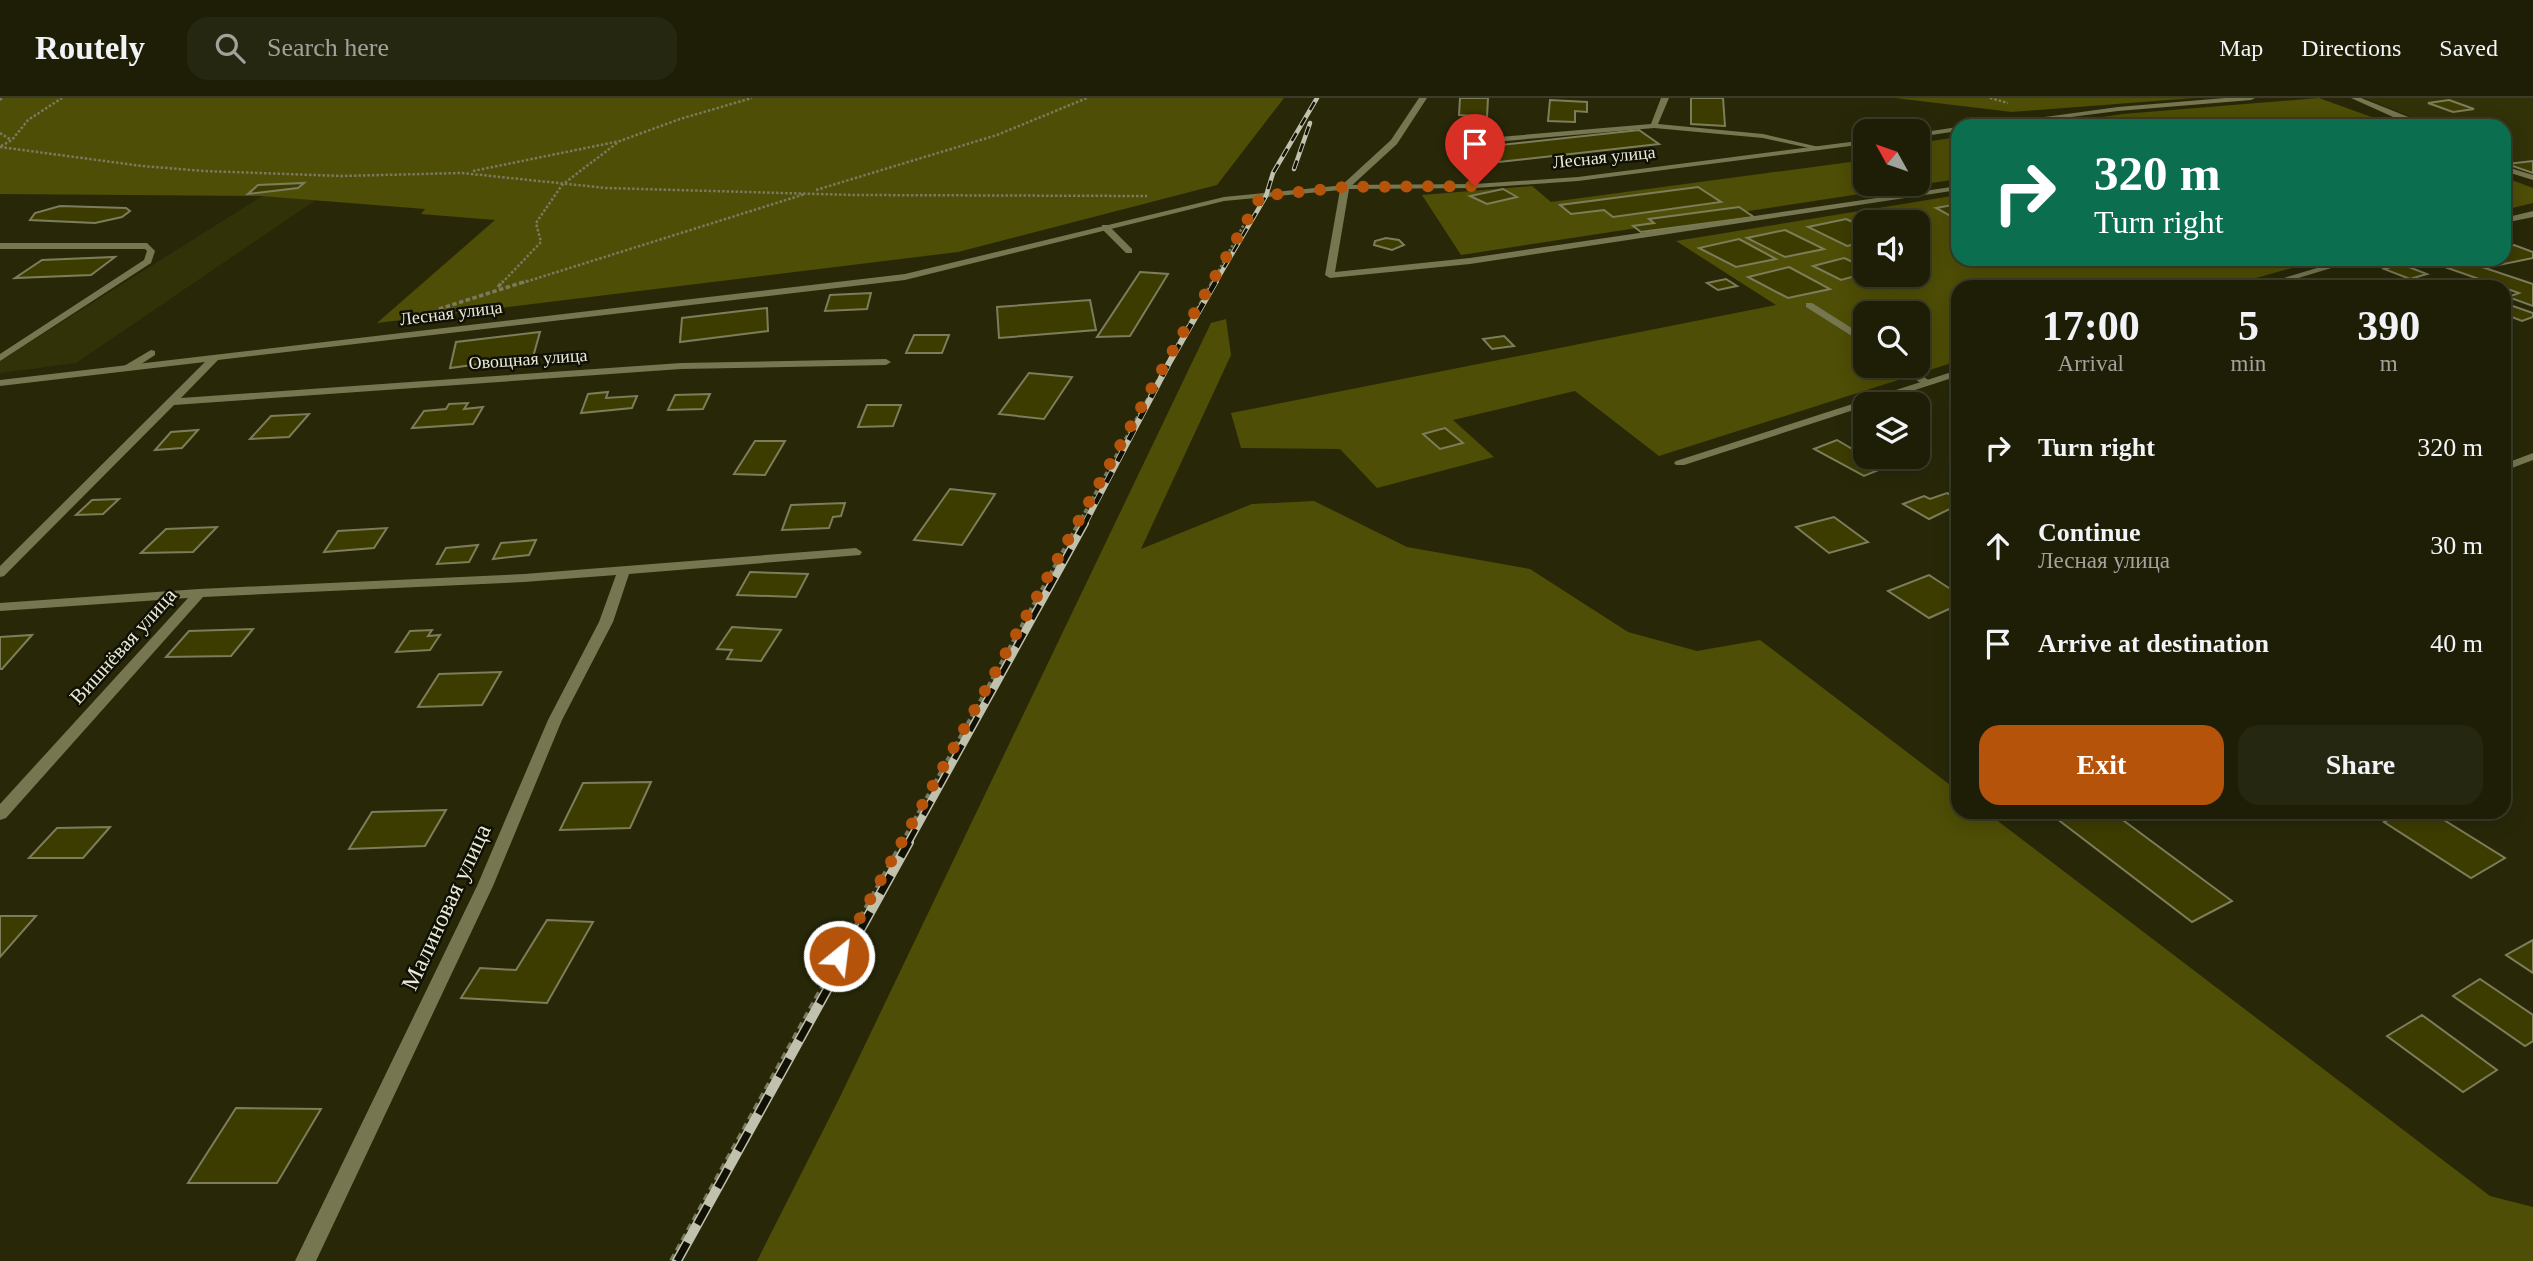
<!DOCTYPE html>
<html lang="en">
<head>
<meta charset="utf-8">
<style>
	:root { --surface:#1e1e07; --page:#262711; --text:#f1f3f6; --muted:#a1a29b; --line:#3c3c28; --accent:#b45309 }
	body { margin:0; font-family:Georgia,serif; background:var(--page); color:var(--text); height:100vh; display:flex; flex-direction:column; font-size:26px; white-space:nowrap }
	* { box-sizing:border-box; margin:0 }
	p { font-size:23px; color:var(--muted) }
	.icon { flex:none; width:38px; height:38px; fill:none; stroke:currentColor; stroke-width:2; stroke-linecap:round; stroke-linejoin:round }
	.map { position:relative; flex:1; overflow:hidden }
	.side { position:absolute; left:1951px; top:182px; width:560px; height:539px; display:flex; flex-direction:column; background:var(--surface); border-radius:21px; box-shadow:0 4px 18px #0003,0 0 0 2px var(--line) }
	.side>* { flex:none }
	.hud { position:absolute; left:1951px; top:21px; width:560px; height:147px; border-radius:21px; box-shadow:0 4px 18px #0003,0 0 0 2px var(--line); background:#0b6e4f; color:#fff; overflow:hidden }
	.needle { width:46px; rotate:310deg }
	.tools { position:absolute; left:1853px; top:21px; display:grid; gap:14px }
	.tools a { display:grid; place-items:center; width:77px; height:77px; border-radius:14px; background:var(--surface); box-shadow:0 4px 18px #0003,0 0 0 2px var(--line); font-size:35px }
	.pin { position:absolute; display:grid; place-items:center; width:60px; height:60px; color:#fff; margin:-72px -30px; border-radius:50% 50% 50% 0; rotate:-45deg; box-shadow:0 0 7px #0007 }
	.pin .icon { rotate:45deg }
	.me { position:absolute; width:77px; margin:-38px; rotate:29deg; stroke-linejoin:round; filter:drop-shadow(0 0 5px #0008) }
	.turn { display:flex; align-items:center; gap:24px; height:147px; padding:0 28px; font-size:32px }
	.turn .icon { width:91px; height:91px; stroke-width:2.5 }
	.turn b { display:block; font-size:49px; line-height:60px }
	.eta { display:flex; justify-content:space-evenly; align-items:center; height:119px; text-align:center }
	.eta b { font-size:42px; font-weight:700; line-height:49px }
	.button { display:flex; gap:14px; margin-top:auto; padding:14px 28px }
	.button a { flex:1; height:80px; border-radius:21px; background:var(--accent); color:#fff; font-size:28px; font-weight:700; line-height:80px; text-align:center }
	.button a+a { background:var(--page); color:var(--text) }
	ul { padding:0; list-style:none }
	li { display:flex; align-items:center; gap:21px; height:98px; padding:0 28px }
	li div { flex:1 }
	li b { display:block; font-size:26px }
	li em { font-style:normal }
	header { display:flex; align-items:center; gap:42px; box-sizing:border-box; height:98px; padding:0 35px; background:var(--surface); border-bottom:2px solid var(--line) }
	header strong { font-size:33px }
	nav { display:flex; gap:38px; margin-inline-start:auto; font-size:24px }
	.search { width:490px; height:63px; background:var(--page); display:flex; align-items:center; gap:18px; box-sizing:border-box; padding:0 24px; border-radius:21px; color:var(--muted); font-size:26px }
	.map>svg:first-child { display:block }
	.built { fill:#323209 }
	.green { fill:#4f4e06; fill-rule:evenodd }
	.building { fill:#3d3c00; stroke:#7c7d5b; stroke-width:2 }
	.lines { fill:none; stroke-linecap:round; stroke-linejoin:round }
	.path-far3 { stroke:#7a7a61; stroke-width:2.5; stroke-dasharray:2.5 2; stroke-linecap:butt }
	.path-far2 { stroke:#7a7a61; stroke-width:3.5; stroke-dasharray:4.5 2.5; stroke-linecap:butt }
	.path-far1 { stroke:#7a7a61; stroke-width:4.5; stroke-dasharray:5 3.5; stroke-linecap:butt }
	.path { stroke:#7a7a61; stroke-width:6; stroke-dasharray:7 4.5; stroke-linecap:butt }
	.service { fill:#767750; fill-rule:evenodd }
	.minor { fill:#767750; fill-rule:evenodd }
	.rail-far3-casing { stroke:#c1c2ad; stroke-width:4.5 }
	.rail-far2-casing { stroke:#c1c2ad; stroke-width:6 }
	.rail-far1-casing { stroke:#c1c2ad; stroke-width:8 }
	.rail-casing { stroke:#c1c2ad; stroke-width:10 }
	.rail-far3 { stroke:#101004; stroke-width:2.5; stroke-dasharray:9; stroke-linecap:butt }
	.rail-far2 { stroke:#101004; stroke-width:4.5; stroke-dasharray:12; stroke-linecap:butt }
	.rail-far1 { stroke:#101004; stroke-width:5; stroke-dasharray:16; stroke-linecap:butt }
	.rail { stroke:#101004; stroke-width:7; stroke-dasharray:21; stroke-linecap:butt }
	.route { stroke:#b45309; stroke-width:12; stroke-dasharray:0 21.6 }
	.labels { text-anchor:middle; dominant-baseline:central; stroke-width:5; stroke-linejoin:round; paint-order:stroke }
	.far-street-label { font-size:18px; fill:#e9ead8; stroke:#101004 }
	.street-label { font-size:21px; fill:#e9ead8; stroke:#101004 }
	.near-street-label { font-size:24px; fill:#e9ead8; stroke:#101004 }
</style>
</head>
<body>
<header>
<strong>Routely</strong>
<div class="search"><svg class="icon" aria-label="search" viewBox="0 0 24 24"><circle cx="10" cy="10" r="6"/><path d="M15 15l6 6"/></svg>Search here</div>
<nav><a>Map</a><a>Directions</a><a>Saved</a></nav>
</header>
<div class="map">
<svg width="2533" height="1163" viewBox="0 0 2533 1163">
	<rect width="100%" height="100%" fill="#282809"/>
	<!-- built -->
	<g class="built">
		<polygon points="2365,0 2533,0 2533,76 2504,66 2504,28 2433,28"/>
		<polygon points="272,92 329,93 76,265 0,275 0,263"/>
	</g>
	<!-- green -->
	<g class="green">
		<polygon points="0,0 1284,0 1217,87 958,154 377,225 495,122 421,116 425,111 261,98 0,96"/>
		<polygon points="1895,0 2194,0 2012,14"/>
		<polygon points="2319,0 2377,21 2306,28 2039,28 2123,16"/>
		<polygon points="1958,39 1958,81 1461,157 1422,97 1532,88 1551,104 1865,62 1866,86 1918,86 1918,45"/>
		<polygon points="2504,79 2533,90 2533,105 2504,112"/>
		<path d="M1958 97V161H2324L2224 189H1958V263L1659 358 1575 293 1453 322 1494 359 1377 390 1340 351 1241 350 1231 315 1776 207 1676 143ZM1866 124H1918V177H1866ZM1866 215H1918V268H1866Z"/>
		<polygon points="1226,221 1231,257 1141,451 1252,406 1314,403 1407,449 1530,471 1628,534 1697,553 1760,542 1958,693 1958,714 1986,714 2490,1098 2533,1109 2533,1163 757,1163 839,1001 1211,225"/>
	</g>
	<!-- building -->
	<g class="building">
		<polygon points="1460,0 1488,0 1487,19 1459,17"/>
		<polygon points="1691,0 1723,0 1725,28 1691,26"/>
		<polygon points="1550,2 1587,4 1587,14 1575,13 1575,24 1548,23"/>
		<polygon points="2449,2 2474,11 2453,14 2428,5"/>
		<polygon points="1639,32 1659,46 1499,64 1482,49"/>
		<polygon points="2533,63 2533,75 2507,66"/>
		<polygon points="304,85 298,90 248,96 258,87"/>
		<polygon points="1698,89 1721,104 1613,119 1604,112 1571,116 1560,107"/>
		<polygon points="1503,91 1517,99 1487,106 1470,98"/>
		<polygon points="1958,106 1958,122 1936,110"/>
		<polygon points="60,108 126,110 130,113 122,119 95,125 30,122 35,115"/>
		<polygon points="1739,109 1754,119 1641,134 1633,128 1654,125 1649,121"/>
		<polygon points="1846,121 1866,130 1866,144 1847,148 1808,129"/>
		<polygon points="1785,132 1824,151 1785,159 1747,140"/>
		<polygon points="1386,140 1399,142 1404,147 1392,152 1374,147 1375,143"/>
		<polygon points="1739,141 1776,161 1736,169 1699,150"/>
		<polygon points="2514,147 2533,154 2533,160 2494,168 2475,161 2504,161 2504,149"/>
		<polygon points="115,159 91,177 15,180 42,162"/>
		<polygon points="1844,160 1866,170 1866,175 1841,182 1813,168"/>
		<polygon points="2461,162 2533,186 2533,208 2508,199 2519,195 2442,168"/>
		<polygon points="2401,166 2427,176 2410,181 2384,171"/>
		<polygon points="1789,169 1830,191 1788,200 1748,179"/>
		<polygon points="1140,174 1168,176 1130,238 1097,239"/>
		<polygon points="1726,181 1737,188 1718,192 1707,185"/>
		<polygon points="871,195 867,211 825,213 830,197"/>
		<polygon points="1090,202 1096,232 999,240 997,209"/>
		<polygon points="2504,205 2533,215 2533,219 2522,223 2504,216"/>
		<polygon points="767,210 768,233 680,244 682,220"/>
		<polygon points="540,234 533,259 450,270 456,244"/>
		<polygon points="914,237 949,237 942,255 906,255"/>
		<polygon points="1504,238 1514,248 1492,251 1483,241"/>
		<polygon points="1029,275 1072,279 1044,321 999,316"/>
		<polygon points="608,294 606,300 637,298 632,310 581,315 588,296"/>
		<polygon points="710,296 703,311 668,312 675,297"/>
		<polygon points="468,305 464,311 483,309 473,326 412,330 424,313 446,311 449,306"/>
		<polygon points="867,307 901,307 893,328 858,329"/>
		<polygon points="309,316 289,339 250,341 271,318"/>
		<polygon points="1445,330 1463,345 1440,351 1423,336"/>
		<polygon points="198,332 182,350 155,352 171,334"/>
		<polygon points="1837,342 1866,359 1886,369 1864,378 1814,351"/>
		<polygon points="755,343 785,343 765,377 734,376"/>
		<polygon points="950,391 995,396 962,447 914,442"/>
		<polygon points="1947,395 1958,401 1958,407 1929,421 1903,406 1924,398 1930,401"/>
		<polygon points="119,401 103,416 76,417 92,402"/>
		<polygon points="845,405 841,418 833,419 829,430 782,432 791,407"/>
		<polygon points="1834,419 1868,444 1829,455 1796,429"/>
		<polygon points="217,429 193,454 141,455 166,431"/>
		<polygon points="387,430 374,450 324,454 338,433"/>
		<polygon points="536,442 529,457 493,461 501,445"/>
		<polygon points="478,447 469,464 437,466 446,450"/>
		<polygon points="750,474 808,476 796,499 737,497"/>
		<polygon points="1929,477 1958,496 1958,507 1929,520 1888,493"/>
		<polygon points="732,529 781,532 761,563 727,561 732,552 717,551"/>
		<polygon points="253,531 231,558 166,559 189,533"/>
		<polygon points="432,532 428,538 440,537 430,552 396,554 410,533"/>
		<polygon points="32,537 2,571 0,571 0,539"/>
		<polygon points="501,574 482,607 418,609 439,576"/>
		<polygon points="651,684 630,730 560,732 583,685"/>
		<polygon points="446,712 425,748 349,751 372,714"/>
		<polygon points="2048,714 2112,714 2232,803 2192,824"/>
		<polygon points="2403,714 2431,714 2505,760 2471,780 2384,724"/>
		<polygon points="110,729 83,760 29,760 57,730"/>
		<polygon points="0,818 36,818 0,859"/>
		<polygon points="547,822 593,824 547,905 461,900 480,870 516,872"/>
		<polygon points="2533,842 2533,875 2506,857"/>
		<polygon points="2480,881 2533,917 2533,943 2525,948 2453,898"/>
		<polygon points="2422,917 2497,972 2463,994 2387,938"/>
		<polygon points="236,1010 321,1011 277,1085 188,1085"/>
	</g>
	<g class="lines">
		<!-- path-far3 -->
		<g class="path-far3">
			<polyline points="1990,0 2008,5"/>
			<polyline points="0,2 2,0"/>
			<polyline points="0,35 11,42"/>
			<polyline points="1,48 12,42 28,22 62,0"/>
			<polyline points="0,49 142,68 204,73 342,78 462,75 606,90 853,97 1147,98"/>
			<polyline points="473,73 620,43 680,21 752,0"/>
			<polyline points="816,92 997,37 1087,0"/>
			<polyline points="502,185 541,144 536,125 562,87 617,45"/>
			<polyline points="522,185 805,96"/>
			<polyline points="1212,185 1248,119"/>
		</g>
		<!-- path-far2 -->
		<g class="path-far2">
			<polyline points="498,189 503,183"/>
			<polyline points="439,211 527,183"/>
			<polyline points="1078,427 1213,183"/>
		</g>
		<!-- path-far1 -->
		<polyline class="path-far1" points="902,745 1079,425"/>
		<!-- path -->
		<polyline class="path" points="672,1163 903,744"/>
		<!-- service -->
		<g class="service">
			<polygon points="1419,0 1427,0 1397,46 1348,91 1342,91 1342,87 1391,42"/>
			<polygon points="1661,0 1669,0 1658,26 1763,36 1823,50 1819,52 1763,40 1654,30 1471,46 1479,88 1475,90 1471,88 1464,42 1651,26"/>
			<polygon points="1102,127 1108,127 1132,151 1132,155 1126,155 1102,131"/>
			<polygon points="0,145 147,145 155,153 151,165 0,263 0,256 144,162 147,153 145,151 0,151"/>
			<polygon points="1806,205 1812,205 1866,239 1866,247 1806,209"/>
			<polygon points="151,252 155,253 155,257 132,272 124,272 124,268"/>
			<polygon points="1897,268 1909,268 1931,284 1930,286 1922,286"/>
		</g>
		<!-- minor -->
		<g class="minor">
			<polygon points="2225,0 2255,0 2251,2 2118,13 2000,28 1979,28 2118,9"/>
			<polygon points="2351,0 2361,0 2416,22 2424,28 2372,28 2402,23"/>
			<polygon points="1958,29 1958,33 1918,39 1918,35"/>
			<polygon points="1866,42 1866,46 1578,83 1475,90 1349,91 1335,174 1470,160 1958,88 1958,92 1470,166 1330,180 1325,177 1340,92 1224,103 905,182 218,262 181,300 681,265 886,261 891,264 886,267 681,271 174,307 4,478 0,479 0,468 205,264 0,288 0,282 905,176 1224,99 1345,87 1475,86 1578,79"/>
			<polygon points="2504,68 2533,77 2533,82 2504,73"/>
			<polygon points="2533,113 2533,119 2504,125 2504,120"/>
			<polygon points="2347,161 2361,161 2269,189 2254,189"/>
			<polygon points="1958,272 1958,278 1872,306 1866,306 1866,308 1684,367 1676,367 1674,365 1676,363"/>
			<polygon points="2533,355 2533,362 2504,373 2504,366"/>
			<polygon points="856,450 862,454 860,457 629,476 613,524 562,622 493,788 316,1163 295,1163 477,788 548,622 599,524 616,477 524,484 203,499 6,720 0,722 0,706 188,500 0,513 0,505 199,491 524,476"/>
		</g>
		<defs>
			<g id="rail-far3">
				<polyline points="1294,71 1310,25"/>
				<polyline points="1215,185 1266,98 1273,75 1317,0"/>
			</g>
			<polyline id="rail-far2" points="1084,427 1169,265 1216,183"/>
			<polyline id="rail-far1" points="908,745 1085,425"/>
			<polyline id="rail" points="677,1163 909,744"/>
		</defs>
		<!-- rail-far3 casing -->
		<use href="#rail-far3" class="rail-far3-casing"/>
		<!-- rail-far2 casing -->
		<use href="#rail-far2" class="rail-far2-casing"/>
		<!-- rail-far1 casing -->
		<use href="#rail-far1" class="rail-far1-casing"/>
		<!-- rail casing -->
		<use href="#rail" class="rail-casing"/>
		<!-- rail-far3 -->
		<use href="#rail-far3" class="rail-far3"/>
		<!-- rail-far2 -->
		<use href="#rail-far2" class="rail-far2"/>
		<!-- rail-far1 -->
		<use href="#rail-far1" class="rail-far1"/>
		<!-- rail -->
		<use href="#rail" class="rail"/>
	</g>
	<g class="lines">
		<!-- route -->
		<polyline class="route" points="839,858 1160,275 1261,98 1345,89 1475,88"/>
	</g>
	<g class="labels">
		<!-- far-street labels -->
		<g class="far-street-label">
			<text transform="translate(1604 59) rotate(-6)">Лесная улица</text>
			<text transform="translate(451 215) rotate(-7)">Лесная улица</text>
			<text transform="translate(528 261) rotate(-4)">Овощная улица</text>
		</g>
		<!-- street labels -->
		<g class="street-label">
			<text transform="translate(123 548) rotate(-48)">Вишнёвая улица</text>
		</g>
		<!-- near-street labels -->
		<g class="near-street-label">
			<text transform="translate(446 809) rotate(-65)">Малиновая улица</text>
		</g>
	</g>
</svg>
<div class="tools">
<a><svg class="needle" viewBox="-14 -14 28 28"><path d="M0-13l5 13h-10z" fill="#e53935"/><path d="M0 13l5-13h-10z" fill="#a1a29b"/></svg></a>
<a><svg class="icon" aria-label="sound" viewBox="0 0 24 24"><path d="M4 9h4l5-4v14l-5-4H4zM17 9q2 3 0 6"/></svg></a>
<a><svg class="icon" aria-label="search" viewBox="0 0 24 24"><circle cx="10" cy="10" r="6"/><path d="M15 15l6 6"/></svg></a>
<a><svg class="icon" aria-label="layers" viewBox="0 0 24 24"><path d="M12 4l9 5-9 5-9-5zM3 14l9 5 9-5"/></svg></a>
</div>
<div class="pin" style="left:1475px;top:88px;background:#d93025"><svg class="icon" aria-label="arrive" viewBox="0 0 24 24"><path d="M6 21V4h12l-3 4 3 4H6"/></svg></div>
<svg class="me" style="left:839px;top:858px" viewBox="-20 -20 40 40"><circle r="17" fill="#b45309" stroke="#fff" stroke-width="3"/><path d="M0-11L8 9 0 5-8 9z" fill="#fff"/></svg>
<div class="hud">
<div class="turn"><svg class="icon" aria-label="right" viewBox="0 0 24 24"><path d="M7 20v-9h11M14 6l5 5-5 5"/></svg><div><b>320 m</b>Turn right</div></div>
</div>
<section class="side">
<div class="eta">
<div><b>17:00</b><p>Arrival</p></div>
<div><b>5</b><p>min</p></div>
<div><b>390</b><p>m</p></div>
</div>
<ul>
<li><svg class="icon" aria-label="right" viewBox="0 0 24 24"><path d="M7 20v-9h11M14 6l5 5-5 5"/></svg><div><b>Turn right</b></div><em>320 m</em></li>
<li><svg class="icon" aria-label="ahead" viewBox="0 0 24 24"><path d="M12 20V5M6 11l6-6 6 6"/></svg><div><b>Continue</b><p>Лесная улица</p></div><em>30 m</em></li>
<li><svg class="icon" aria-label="arrive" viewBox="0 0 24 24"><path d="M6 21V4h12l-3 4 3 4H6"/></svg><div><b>Arrive at destination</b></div><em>40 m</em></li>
</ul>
<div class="button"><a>Exit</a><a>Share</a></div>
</section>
</div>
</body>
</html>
